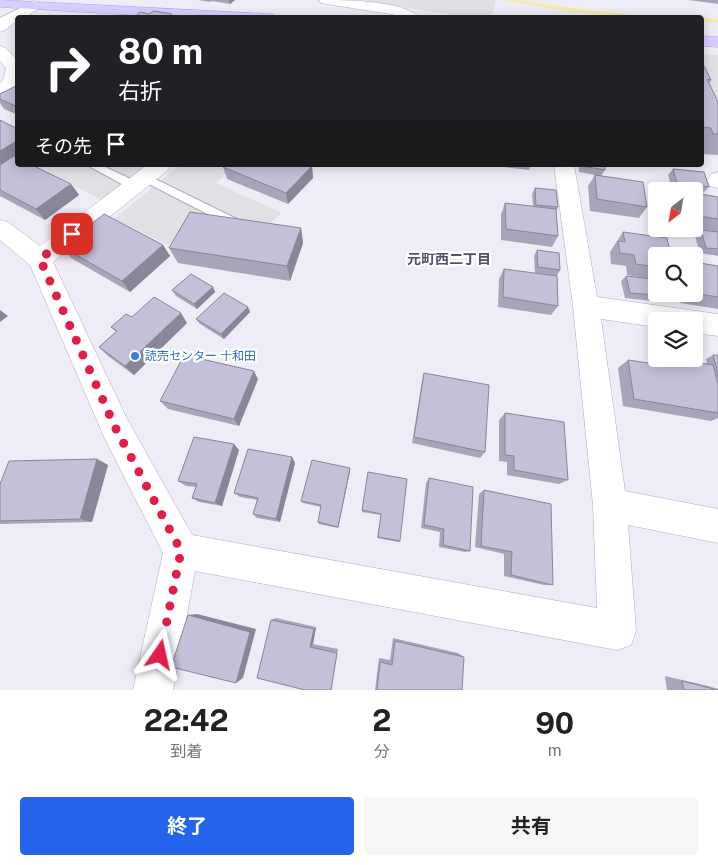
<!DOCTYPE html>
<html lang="ja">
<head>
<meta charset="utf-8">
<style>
	:root { --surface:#fff; --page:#f6f6f6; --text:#202124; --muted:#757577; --accent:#2563eb }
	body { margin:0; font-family:"Public Sans","Noto Sans JP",sans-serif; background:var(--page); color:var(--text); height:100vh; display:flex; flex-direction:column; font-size:19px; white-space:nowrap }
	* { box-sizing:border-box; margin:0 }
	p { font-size:16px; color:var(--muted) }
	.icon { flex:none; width:28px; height:28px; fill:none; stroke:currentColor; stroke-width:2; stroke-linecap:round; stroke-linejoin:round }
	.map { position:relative; height:690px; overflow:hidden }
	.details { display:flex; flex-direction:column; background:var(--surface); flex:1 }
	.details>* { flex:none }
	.banner { position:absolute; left:15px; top:15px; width:689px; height:152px; border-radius:5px; box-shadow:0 2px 12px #0003; background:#202124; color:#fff; overflow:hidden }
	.needle { width:32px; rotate:211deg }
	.tools { position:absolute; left:648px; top:182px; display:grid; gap:10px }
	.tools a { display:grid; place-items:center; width:55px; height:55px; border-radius:5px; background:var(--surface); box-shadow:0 2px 12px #0003; font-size:25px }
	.pin { position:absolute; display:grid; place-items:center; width:42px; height:42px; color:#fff; margin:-21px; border-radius:10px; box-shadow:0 2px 8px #0006 }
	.me { position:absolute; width:55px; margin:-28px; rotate:11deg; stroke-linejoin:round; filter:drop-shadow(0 0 4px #0008) }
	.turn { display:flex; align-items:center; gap:18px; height:105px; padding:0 20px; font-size:22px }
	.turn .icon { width:65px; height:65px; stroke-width:2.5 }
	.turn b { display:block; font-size:35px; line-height:42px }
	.then { display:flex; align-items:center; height:48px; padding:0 20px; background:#0003; gap:10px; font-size:19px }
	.eta { display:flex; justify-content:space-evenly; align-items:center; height:85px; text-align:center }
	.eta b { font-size:30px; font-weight:700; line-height:35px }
	.action { display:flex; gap:10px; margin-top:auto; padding:10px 20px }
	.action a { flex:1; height:58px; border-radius:5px; background:var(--accent); color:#fff; font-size:20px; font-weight:700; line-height:58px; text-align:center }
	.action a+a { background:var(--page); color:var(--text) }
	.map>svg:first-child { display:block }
	.parking { fill:#e0e0e5 }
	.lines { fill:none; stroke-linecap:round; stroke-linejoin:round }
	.stream { fill:#f4eca7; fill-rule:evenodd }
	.lane-casing { stroke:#b0adc3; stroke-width:2 }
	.street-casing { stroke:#b0adc3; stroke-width:1 }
	.secondary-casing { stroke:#b1a2e4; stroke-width:1 }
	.lane { fill:#fff; fill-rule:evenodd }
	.street { fill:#fff; fill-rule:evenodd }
	.secondary { fill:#d9cdff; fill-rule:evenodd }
	.wall { fill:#a8a5bb }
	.shaded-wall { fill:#888698 }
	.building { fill:#c3c0d9; stroke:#888698 }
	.route { stroke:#e11d48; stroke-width:9; stroke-dasharray:0 16.2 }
	.shop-dot { fill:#3f7fe0; stroke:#fff; stroke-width:2 }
	.labels { text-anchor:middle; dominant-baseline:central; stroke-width:4.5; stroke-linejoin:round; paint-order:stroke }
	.shop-label { font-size:12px; fill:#366cbe; stroke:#fff; text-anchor:start }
	.neighbourhood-label { font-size:14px; font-weight:bold; fill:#524f6f; stroke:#fff }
</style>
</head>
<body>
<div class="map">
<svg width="718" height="690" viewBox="0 0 718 690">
	<rect width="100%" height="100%" fill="#eeecf6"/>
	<!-- parking -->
	<g class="parking">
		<polygon points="359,0 496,0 491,18 458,16"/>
		<polygon points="701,54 718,55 718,133 701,96"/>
		<polygon points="37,165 147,165 101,200"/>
		<polygon points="180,165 235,165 216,183 282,213 264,228 198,216 168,245 114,219"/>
	</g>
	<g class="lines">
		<!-- stream -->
		<g class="stream">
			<polygon points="503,0 516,0 570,8 663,18 637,18 570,12"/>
			<polygon points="701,18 718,19 718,23 701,22"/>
		</g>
		<defs>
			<g id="lane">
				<polygon points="87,165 101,165 139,183 140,186 135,190 131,189"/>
				<polygon points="145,174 241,221 243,224 237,228 233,227 141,180 140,178 141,176"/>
			</g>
			<g id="street">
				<path d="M319 0C342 0 405 0 420 18H401L396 15 326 4 321 3Z"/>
				<path d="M34 1 39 2 41 5C37 11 25 18 18 18V20L5 30 0 32V18Z"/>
				<path d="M0 46 6 48 18 61C18 76 19 96 0 100V84L4 78 6 68 0 61Z"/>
				<polygon points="147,165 171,165 168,170 53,262 126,417 192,535 597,608 593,505 573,306 554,165 574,165 597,297 718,314 718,336 694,333 694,321 656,321 656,327 601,319 625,491 718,509 718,543 628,525 636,631 631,645 617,650 195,571 173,690 133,690 163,553 104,437 30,265 0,240 0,220 8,222 40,246"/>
				<polygon points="718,172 718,188 710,186 707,181 711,174"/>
			</g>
			<g id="secondary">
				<polygon points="0,0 272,14 279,18 182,18 0,7"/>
				<polygon points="701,36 718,37 718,47 701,46"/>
			</g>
		</defs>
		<!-- lane casing -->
		<use href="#lane" class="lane-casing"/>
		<!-- street casing -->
		<use href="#street" class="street-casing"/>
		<!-- secondary casing -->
		<use href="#secondary" class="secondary-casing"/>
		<!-- lane -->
		<use href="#lane" class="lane"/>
		<!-- street -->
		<use href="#street" class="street"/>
		<!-- secondary -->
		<use href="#secondary" class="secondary"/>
	</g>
	<!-- wall -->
	<g class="wall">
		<polygon points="198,0 235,0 230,4 212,1 210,2"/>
		<polygon points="688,0 718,0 718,4"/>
		<polygon points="701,60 711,80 709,83 718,102 718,155 701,154"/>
		<polygon points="18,85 18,115 4,109 0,103 0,94"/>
		<polygon points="0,120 18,158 71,184 79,195 45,220 0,196"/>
		<polygon points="497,165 531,165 529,170 497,166"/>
		<polygon points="579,165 605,165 605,170 601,176 647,207 639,218 590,211 588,186 595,175 579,172"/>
		<polygon points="312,166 313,178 288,204 227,179 223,167"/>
		<polygon points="673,169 709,187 703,193 694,192 694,191 672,189 668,175"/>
		<polygon points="535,188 558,207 556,212 558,236 552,247 501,240 501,214 505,203 533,206 532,194"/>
		<polygon points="694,193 718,197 718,232 694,228"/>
		<polygon points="656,202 656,219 654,205"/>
		<polygon points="301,228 303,243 290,281 178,263 169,248"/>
		<polygon points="701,230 718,232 718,256 700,253 695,236"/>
		<polygon points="623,232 656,256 656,279 653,279 658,295 652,301 625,298 621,281 626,276 651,279 627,275 626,266 611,264 610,252"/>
		<polygon points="163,245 170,256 130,292 71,258 62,247"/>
		<polygon points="537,250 560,270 557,276 535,273 534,256"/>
		<polygon points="718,266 718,309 680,303 678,294 694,294"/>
		<polygon points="504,269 558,306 551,315 498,307 499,279"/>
		<polygon points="213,287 215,292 197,309 176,296 172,290"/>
		<polygon points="248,307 250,312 224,339 200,324 196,319"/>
		<polygon points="132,317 187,323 134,375 108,356 99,347 116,332 111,327"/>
		<polygon points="656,324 656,352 651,328"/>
		<polygon points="713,355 718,355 718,418 711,421 623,406 618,368 628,360 657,364 664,359 676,359 707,364 706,359"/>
		<polygon points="424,373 485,452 480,458 412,443 422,381"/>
		<polygon points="258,379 239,426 168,409 160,401"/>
		<polygon points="505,413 568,480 559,484 507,475 507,462 499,461 499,420"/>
		<polygon points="239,450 222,506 199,502 192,498 196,487 186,486 178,481"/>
		<polygon points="292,457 295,463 280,522 257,518 253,514 257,500 240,497 234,493"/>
		<polygon points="97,459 108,465 92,522 0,524 0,484"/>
		<polygon points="350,468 350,471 338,528 319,524 318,522 321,507 303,503 301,501"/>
		<polygon points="368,472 400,541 399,542 377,538 381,515 362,512"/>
		<polygon points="429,478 470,551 465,552 439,547 440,532 421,528 426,483"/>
		<polygon points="484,490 553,585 544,585 504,576 504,554 475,547 479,494"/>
		<polygon points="276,618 316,627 313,644 338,649 331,690 271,620"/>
		<polygon points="393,638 458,653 464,657 462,690 375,690 379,658 390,660"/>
		<polygon points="665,676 708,686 718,689 718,690 667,690"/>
	</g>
	<!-- shaded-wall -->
	<g class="shaded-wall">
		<polygon points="229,0 235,0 230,4"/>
		<polygon points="18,140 18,158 3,167 0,163 0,151"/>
		<polygon points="312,166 313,178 288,204 286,193"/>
		<polygon points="71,184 79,195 45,220 36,209"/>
		<polygon points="301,228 303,243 290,281 287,266"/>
		<polygon points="163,245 170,256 130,292 122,281"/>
		<polygon points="213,287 215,292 197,309 194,304"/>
		<polygon points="248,307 250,312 224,339 221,334"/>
		<polygon points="0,310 8,316 0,322"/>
		<polygon points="181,313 187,323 134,375 125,366"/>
		<polygon points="254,371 258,379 239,426 234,419"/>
		<polygon points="234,444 239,450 222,506 215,503"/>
		<polygon points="292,457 295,463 280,522 276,519"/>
		<polygon points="97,459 108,465 92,522 80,519"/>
		<polygon points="350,468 350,471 338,528 338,527"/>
		<polygon points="197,614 256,629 243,678 236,683 188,615"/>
		<polygon points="316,627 313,644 310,647 314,629"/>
	</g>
	<!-- building -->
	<g class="building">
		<polygon points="154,11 172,14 168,18 134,18 140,12 149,14"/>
		<polygon points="50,15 60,18 45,18"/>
		<polygon points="701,60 711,80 707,79 718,102 718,134 713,134 711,128 701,127"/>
		<polygon points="18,85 18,107 0,99 0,94"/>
		<polygon points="0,120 18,129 18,140 0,151"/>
		<polygon points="14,156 18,158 18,165 32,165 71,184 36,209 0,190 0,165"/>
		<polygon points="226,165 309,165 312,166 286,193 223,167"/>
		<polygon points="582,165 605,165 605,170 582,166"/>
		<polygon points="673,169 704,172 709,187 677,183"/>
		<polygon points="595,175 643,182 647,207 597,199"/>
		<polygon points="535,188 556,190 558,207 536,205"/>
		<polygon points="694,193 718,197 718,219 694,215"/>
		<polygon points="505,203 556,209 558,236 506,229"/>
		<polygon points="190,212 301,228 287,266 169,248"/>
		<polygon points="104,214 163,245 122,281 62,247"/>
		<polygon points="701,230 718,232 718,249 706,248"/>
		<polygon points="623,232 667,238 671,256 656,256 656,267 636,264 634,255 620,253 618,241 625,242"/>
		<polygon points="537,250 559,253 560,270 538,267"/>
		<polygon points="694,262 718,266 718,297 694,293"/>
		<polygon points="504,269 557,276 558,306 503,297"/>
		<polygon points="191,274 213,287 194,304 172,290"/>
		<polygon points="626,276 653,279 656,290 656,294 657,294 658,295 630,293"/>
		<polygon points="224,293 248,307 221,334 196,319"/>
		<polygon points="154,297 181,313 125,366 99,347 117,331 111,327 126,314 132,317"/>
		<polygon points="184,355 254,371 234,419 160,401"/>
		<polygon points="713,355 718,355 718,373"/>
		<polygon points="667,359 676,359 713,365 718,384 718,413 634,399 628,360 668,366"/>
		<polygon points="424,373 489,385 485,452 414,437"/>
		<polygon points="505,413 564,422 568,480 514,470 514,456 505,455"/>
		<polygon points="194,437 234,444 215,503 192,498 197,484 178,481"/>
		<polygon points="248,449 292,457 276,519 253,514 258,498 234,493"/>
		<polygon points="97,459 80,519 0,521 0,484 9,461"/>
		<polygon points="312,460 350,468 338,527 318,522 321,505 301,501"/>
		<polygon points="368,472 407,479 400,541 378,537 381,514 362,510"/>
		<polygon points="429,478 473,487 470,551 443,545 444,529 424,525"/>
		<polygon points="484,490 551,504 553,585 511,575 512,552 481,546"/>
		<polygon points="188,615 250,632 236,683 171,667"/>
		<polygon points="271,620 314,629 310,647 337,653 331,690 305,690 257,678"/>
		<polygon points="395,641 464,657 462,690 377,690 380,662 392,665"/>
		<polygon points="682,681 718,690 684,690"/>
	</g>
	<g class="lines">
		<!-- route -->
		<polyline class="route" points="72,234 40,259 115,427 181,551 160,655"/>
	</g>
	<!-- markers -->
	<circle class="shop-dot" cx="135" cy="356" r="5"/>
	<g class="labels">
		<!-- shop labels -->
		<g class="shop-label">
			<text x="145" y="356">読売センター 十和田</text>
		</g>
		<!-- neighbourhood labels -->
		<g class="neighbourhood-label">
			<text x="449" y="259">元町西二丁目</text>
		</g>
	</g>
</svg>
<div class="tools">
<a><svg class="needle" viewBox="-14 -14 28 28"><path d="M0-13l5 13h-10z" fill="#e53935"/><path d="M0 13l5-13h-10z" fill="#757577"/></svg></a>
<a><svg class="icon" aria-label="search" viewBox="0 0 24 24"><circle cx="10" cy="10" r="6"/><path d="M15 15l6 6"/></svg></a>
<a><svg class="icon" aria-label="layers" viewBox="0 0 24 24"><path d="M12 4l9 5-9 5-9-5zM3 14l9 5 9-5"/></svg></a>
</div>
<div class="pin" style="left:72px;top:234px;background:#d93025"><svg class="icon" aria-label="arrive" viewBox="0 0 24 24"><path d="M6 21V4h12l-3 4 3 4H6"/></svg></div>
<svg class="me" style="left:160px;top:655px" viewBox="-20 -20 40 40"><path d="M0-17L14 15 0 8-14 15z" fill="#e11d48" stroke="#fff" stroke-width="4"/></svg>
<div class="banner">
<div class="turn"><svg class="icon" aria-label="right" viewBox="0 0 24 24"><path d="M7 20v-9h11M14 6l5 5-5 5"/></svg><div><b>80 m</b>右折</div></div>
<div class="then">その先<svg class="icon" aria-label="arrive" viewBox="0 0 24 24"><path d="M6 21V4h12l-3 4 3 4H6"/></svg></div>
</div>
</div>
<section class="details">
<div class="eta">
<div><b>22:42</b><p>到着</p></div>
<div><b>2</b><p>分</p></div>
<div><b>90</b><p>m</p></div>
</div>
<div class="action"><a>終了</a><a>共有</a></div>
</section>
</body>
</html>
